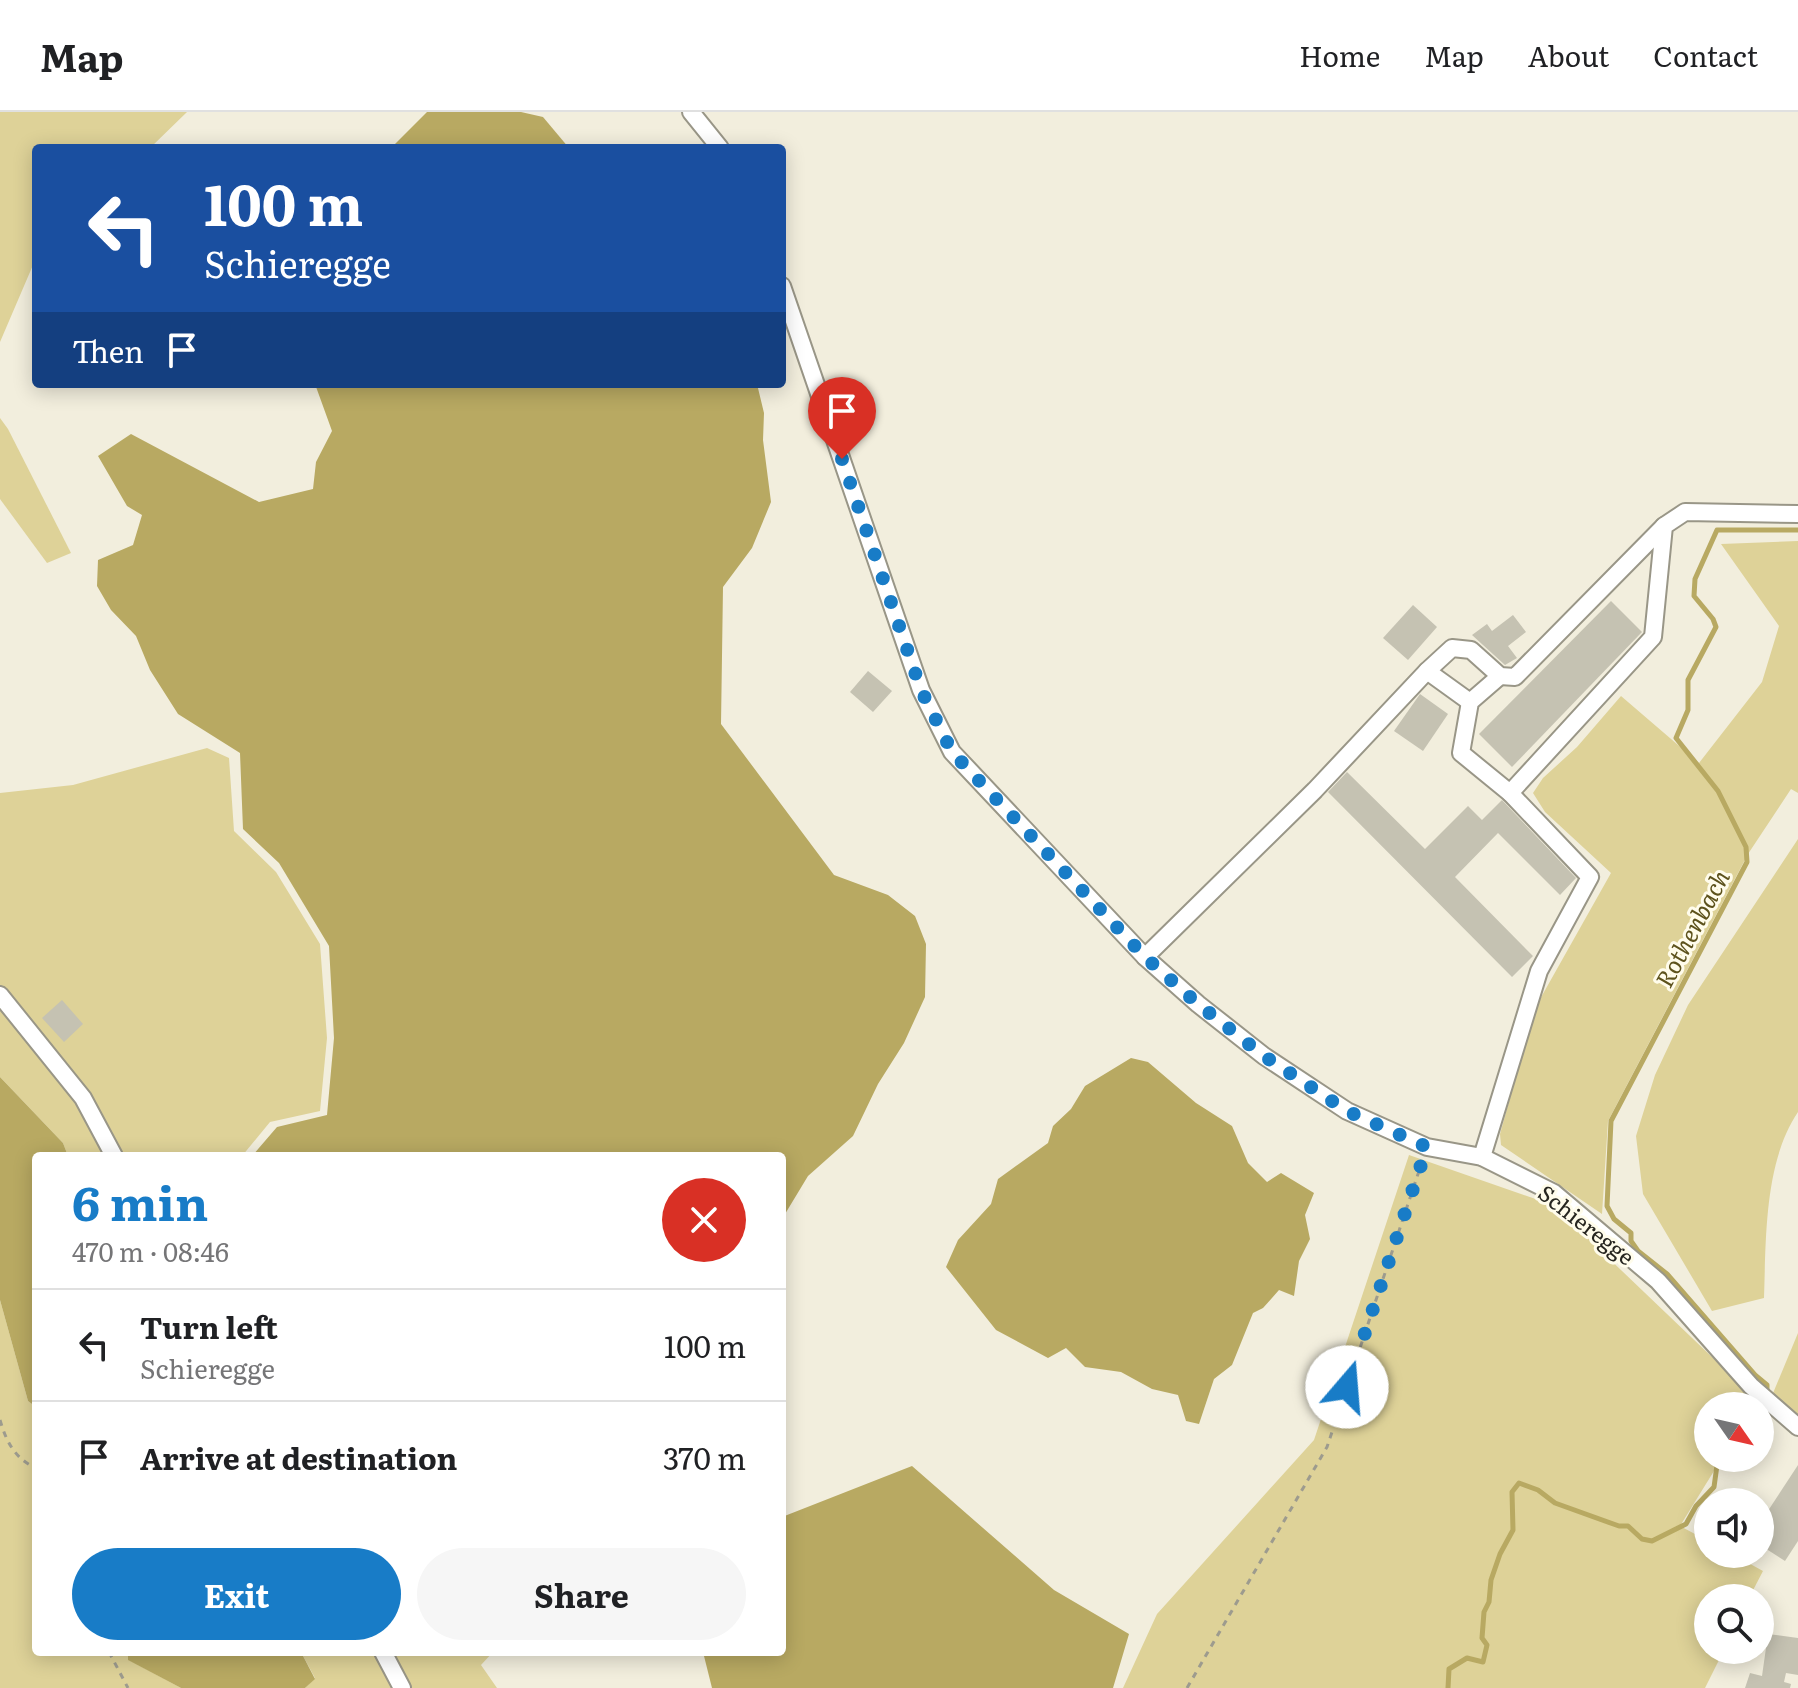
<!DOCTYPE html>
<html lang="en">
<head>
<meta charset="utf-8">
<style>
	:root { --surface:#fff; --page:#f6f6f6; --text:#202124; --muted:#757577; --line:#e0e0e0; --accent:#187cc7 }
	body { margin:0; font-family:Literata,serif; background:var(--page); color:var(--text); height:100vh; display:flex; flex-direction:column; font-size:30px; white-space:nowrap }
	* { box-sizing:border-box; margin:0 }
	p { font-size:26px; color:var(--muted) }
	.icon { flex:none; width:44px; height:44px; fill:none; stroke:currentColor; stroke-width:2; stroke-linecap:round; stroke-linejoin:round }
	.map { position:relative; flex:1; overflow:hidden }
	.details { position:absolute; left:32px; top:1040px; width:754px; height:504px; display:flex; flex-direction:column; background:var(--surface); border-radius:8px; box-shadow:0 4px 20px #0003 }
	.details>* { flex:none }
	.hud { position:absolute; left:32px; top:32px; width:754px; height:244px; border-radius:8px; box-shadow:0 4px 20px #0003; background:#1a4fa0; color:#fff; overflow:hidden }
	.needle { width:52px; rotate:124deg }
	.controls { position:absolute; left:1694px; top:1280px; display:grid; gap:16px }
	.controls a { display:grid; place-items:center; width:80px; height:80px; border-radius:50%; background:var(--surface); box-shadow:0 4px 20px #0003; font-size:40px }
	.pin { position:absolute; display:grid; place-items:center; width:68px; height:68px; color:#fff; margin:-82px -34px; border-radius:50% 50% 50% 0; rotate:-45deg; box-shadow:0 0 8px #0007 }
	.pin .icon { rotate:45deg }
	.me { position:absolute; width:88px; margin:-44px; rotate:18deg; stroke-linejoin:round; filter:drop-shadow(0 0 6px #0008) }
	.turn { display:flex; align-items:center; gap:28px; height:168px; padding:0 40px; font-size:36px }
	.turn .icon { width:104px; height:104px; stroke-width:2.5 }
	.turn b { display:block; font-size:56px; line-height:68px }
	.then { display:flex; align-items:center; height:76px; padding:0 40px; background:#0003; gap:16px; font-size:30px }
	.round { display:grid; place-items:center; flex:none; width:84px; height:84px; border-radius:42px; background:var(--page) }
	.overview { display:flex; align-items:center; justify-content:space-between; height:136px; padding:0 40px }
	h1 { font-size:48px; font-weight:700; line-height:60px; color:var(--accent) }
	.action { display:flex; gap:16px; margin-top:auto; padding:16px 40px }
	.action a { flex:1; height:92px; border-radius:48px; background:var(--accent); color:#fff; font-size:32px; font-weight:700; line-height:92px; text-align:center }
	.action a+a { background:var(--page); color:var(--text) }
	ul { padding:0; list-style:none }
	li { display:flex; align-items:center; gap:24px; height:112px; padding:0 40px; border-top:2px solid var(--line) }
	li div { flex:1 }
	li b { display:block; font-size:30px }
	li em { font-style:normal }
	header { display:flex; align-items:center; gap:48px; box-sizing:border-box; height:112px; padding:0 40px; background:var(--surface); border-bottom:2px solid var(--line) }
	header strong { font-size:38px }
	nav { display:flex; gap:44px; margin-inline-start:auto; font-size:28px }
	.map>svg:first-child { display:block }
	.green { fill:#ded298 }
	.water { fill:#b8a962 }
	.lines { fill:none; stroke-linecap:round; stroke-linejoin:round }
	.stream { stroke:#b8a962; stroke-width:5 }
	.building { fill:#c5c2b2 }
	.minor-casing { stroke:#999687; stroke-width:20 }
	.path { stroke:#9d9b8e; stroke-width:3; stroke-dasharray:6 6; stroke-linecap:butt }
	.minor { stroke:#fff; stroke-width:16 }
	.route { stroke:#187cc7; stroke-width:14; stroke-dasharray:0 25.2 }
	.labels { text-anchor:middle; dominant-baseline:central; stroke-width:6; stroke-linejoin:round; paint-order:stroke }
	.street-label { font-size:22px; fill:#272620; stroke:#fffceb }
	.water-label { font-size:24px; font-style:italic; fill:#5d521c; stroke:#fffceb }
</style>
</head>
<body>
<header>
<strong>Map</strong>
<nav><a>Home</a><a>Map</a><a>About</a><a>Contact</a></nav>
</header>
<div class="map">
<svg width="1798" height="1576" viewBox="0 0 1798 1576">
	<rect width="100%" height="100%" fill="#f2eedd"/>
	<!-- green -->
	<g class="green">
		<polygon points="0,0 187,0 150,36 36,36 36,146 0,230"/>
		<polygon points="0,306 8,317 71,441 47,451 0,387"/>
		<polygon points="1798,429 1798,681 1791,677 1748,742 1608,1009 1602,1102 1501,1033 1500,1022 1535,896 1611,761 1545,700 1533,681 1543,666 1577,635 1621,584 1699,651 1762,570 1779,514 1721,432"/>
		<polygon points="207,636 229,646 234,719 276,760 320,832 327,926 320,999 270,1010 242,1044 68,1044 63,1031 0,965 0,681 73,673"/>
		<path d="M1798 727V1000C1764 1050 1766 1128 1764 1186L1712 1199 1643 1082 1636 1024 1655 963 1688 893Z"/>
		<polygon points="1409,1043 1553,1093 1758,1289 1755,1294 1708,1294 1708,1346 1722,1346 1680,1414 1708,1429 1708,1442 1732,1442 1763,1459 1749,1486 1708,1486 1708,1538 1724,1538 1705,1576 1123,1576 1157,1502 1314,1328"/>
		<polygon points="0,1188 28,1289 36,1295 36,1540 128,1540 129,1548 181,1576 0,1576"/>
		<polygon points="1798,1221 1798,1308 1771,1286"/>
		<polygon points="301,1540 493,1540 481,1553 497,1576 305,1576 315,1566"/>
	</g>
	<!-- water -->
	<g class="water">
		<polygon points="427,0 521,0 543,5 569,36 391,36"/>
		<polygon points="315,272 757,272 764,301 763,328 771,390 752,436 723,475 721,612 834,763 888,783 915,804 926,832 925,885 904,931 878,972 853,1024 808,1064 782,1107 782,1044 252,1044 277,1015 327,1003 334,926 329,834 279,751 243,717 240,641 178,602 150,558 136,524 111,498 97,474 98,448 133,433 142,403 127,394 98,344 131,322 259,390 313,377 316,350 332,319"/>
		<polygon points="1131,946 1148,950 1196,991 1232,1014 1248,1051 1267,1070 1281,1061 1314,1081 1305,1103 1310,1127 1299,1149 1294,1184 1279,1178 1263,1196 1253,1201 1232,1253 1214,1267 1199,1312 1186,1309 1178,1283 1152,1277 1121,1260 1085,1255 1066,1236 1048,1246 996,1218 946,1155 958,1128 991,1092 998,1067 1048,1031 1053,1014 1071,997 1085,974"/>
		<polygon points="0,965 63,1031 68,1044 36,1044 36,1295 28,1289 0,1188"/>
		<polygon points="912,1354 1054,1478 1129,1522 1113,1576 712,1576 703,1540 782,1540 782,1405"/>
		<polygon points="128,1540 301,1540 315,1567 305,1576 181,1576 128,1548"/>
	</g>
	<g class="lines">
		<!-- stream -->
		<g class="stream">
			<polyline points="1767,1278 1767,1273 1755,1263 1667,1162 1638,1139 1631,1129 1631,1121 1614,1107 1607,1094 1611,1009 1747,750 1746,735 1718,679 1676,626 1688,598 1688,568 1716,515 1713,507 1694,484 1695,467 1717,418 1798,418"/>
			<polyline points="1757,1294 1758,1293"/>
			<polyline points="1448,1576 1449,1557 1467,1546 1483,1550 1487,1533 1482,1526 1484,1500 1489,1490 1491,1468 1500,1442 1513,1418 1512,1380 1519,1371 1538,1378 1555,1391 1619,1414 1628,1414 1642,1427 1652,1429 1686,1412 1696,1394 1714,1375 1718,1346"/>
		</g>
	</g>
	<!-- building -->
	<g class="building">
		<polygon points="1611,489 1642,520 1512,655 1479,622"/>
		<polygon points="1413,493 1437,515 1408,548 1383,526"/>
		<polygon points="1513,503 1526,520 1508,534 1517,546 1505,553 1472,523 1487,512 1492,519"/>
		<polygon points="868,559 892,579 873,600 850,580"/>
		<polygon points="1420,582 1448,602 1423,639 1394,619"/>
		<polygon points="1347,660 1425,737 1468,694 1482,708 1502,688 1576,766 1560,783 1498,721 1455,765 1533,844 1512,865 1328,680"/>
		<polygon points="62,888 83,912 64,930 42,906"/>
		<polygon points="1798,1353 1798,1429 1785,1449 1760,1433 1760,1411"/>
		<polygon points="1768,1522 1798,1526 1798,1563 1786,1561 1784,1570 1791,1572 1790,1576 1745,1576 1750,1561 1762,1564"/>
	</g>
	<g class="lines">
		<defs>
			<g id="minor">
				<polyline points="691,0 720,36"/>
				<polyline points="782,174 921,578 952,640 1145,845 1198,892 1264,944 1347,999 1427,1035 1482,1045 1554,1081 1658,1169 1751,1274 1798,1315"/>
				<polyline points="1427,559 1452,536 1471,538 1500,564 1515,565 1664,414"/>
				<polyline points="1510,681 1653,525 1664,414 1685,400 1798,402"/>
				<polyline points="1145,845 1315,678 1427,559 1470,590"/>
				<polyline points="0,883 83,986 114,1044"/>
				<polyline points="1482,1045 1539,859 1590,765 1510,681 1461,641 1470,590 1500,564"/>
				<polyline points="383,1540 402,1576"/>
			</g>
		</defs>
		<!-- minor casing -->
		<use href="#minor" class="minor-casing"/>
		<!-- path -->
		<g class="path">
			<path d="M0 1308C6 1329 15 1347 36 1356"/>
			<polyline points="109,1540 128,1576"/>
			<polyline points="1187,1576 1327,1335 1422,1050"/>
		</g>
		<!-- minor -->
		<use href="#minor" class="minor"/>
	</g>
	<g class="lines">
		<!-- route -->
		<polyline class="route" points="842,347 921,578 952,640 1145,845 1198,892 1264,944 1347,999 1427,1035 1347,1275"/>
	</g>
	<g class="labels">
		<!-- street labels -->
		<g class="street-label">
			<text transform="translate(1587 1112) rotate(38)">Schieregge</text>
		</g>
		<!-- water labels -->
		<g class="water-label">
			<text transform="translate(1691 816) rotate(-62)">Rothenbach</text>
		</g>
	</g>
</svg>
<div class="controls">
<a><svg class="needle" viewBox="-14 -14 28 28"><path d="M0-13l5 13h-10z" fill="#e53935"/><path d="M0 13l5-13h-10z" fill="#757577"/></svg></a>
<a><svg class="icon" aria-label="sound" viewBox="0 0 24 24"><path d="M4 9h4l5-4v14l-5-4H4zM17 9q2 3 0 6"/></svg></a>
<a><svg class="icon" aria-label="search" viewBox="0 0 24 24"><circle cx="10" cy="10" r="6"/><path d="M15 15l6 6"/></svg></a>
</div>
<div class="pin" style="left:842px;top:347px;background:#d93025"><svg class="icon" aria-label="arrive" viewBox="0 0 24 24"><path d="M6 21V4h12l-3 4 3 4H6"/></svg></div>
<svg class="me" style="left:1347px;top:1275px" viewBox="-20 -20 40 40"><circle r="19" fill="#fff"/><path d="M0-13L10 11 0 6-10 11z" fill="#187cc7"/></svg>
<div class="hud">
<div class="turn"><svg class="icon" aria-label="left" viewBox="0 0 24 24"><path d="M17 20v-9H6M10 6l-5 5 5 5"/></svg><div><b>100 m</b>Schieregge</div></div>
<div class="then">Then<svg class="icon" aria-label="arrive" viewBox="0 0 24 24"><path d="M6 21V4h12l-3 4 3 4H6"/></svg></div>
</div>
<section class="details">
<div class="overview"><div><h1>6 min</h1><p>470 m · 08:46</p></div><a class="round" style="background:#d93025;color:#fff"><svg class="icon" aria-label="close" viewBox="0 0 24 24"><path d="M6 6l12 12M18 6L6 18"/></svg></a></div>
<ul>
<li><svg class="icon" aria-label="left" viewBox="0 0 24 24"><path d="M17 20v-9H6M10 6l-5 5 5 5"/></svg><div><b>Turn left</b><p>Schieregge</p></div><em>100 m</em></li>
<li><svg class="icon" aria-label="arrive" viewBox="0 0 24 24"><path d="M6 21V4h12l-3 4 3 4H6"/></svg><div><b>Arrive at destination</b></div><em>370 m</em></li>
</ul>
<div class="action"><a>Exit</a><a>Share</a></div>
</section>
</div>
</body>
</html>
